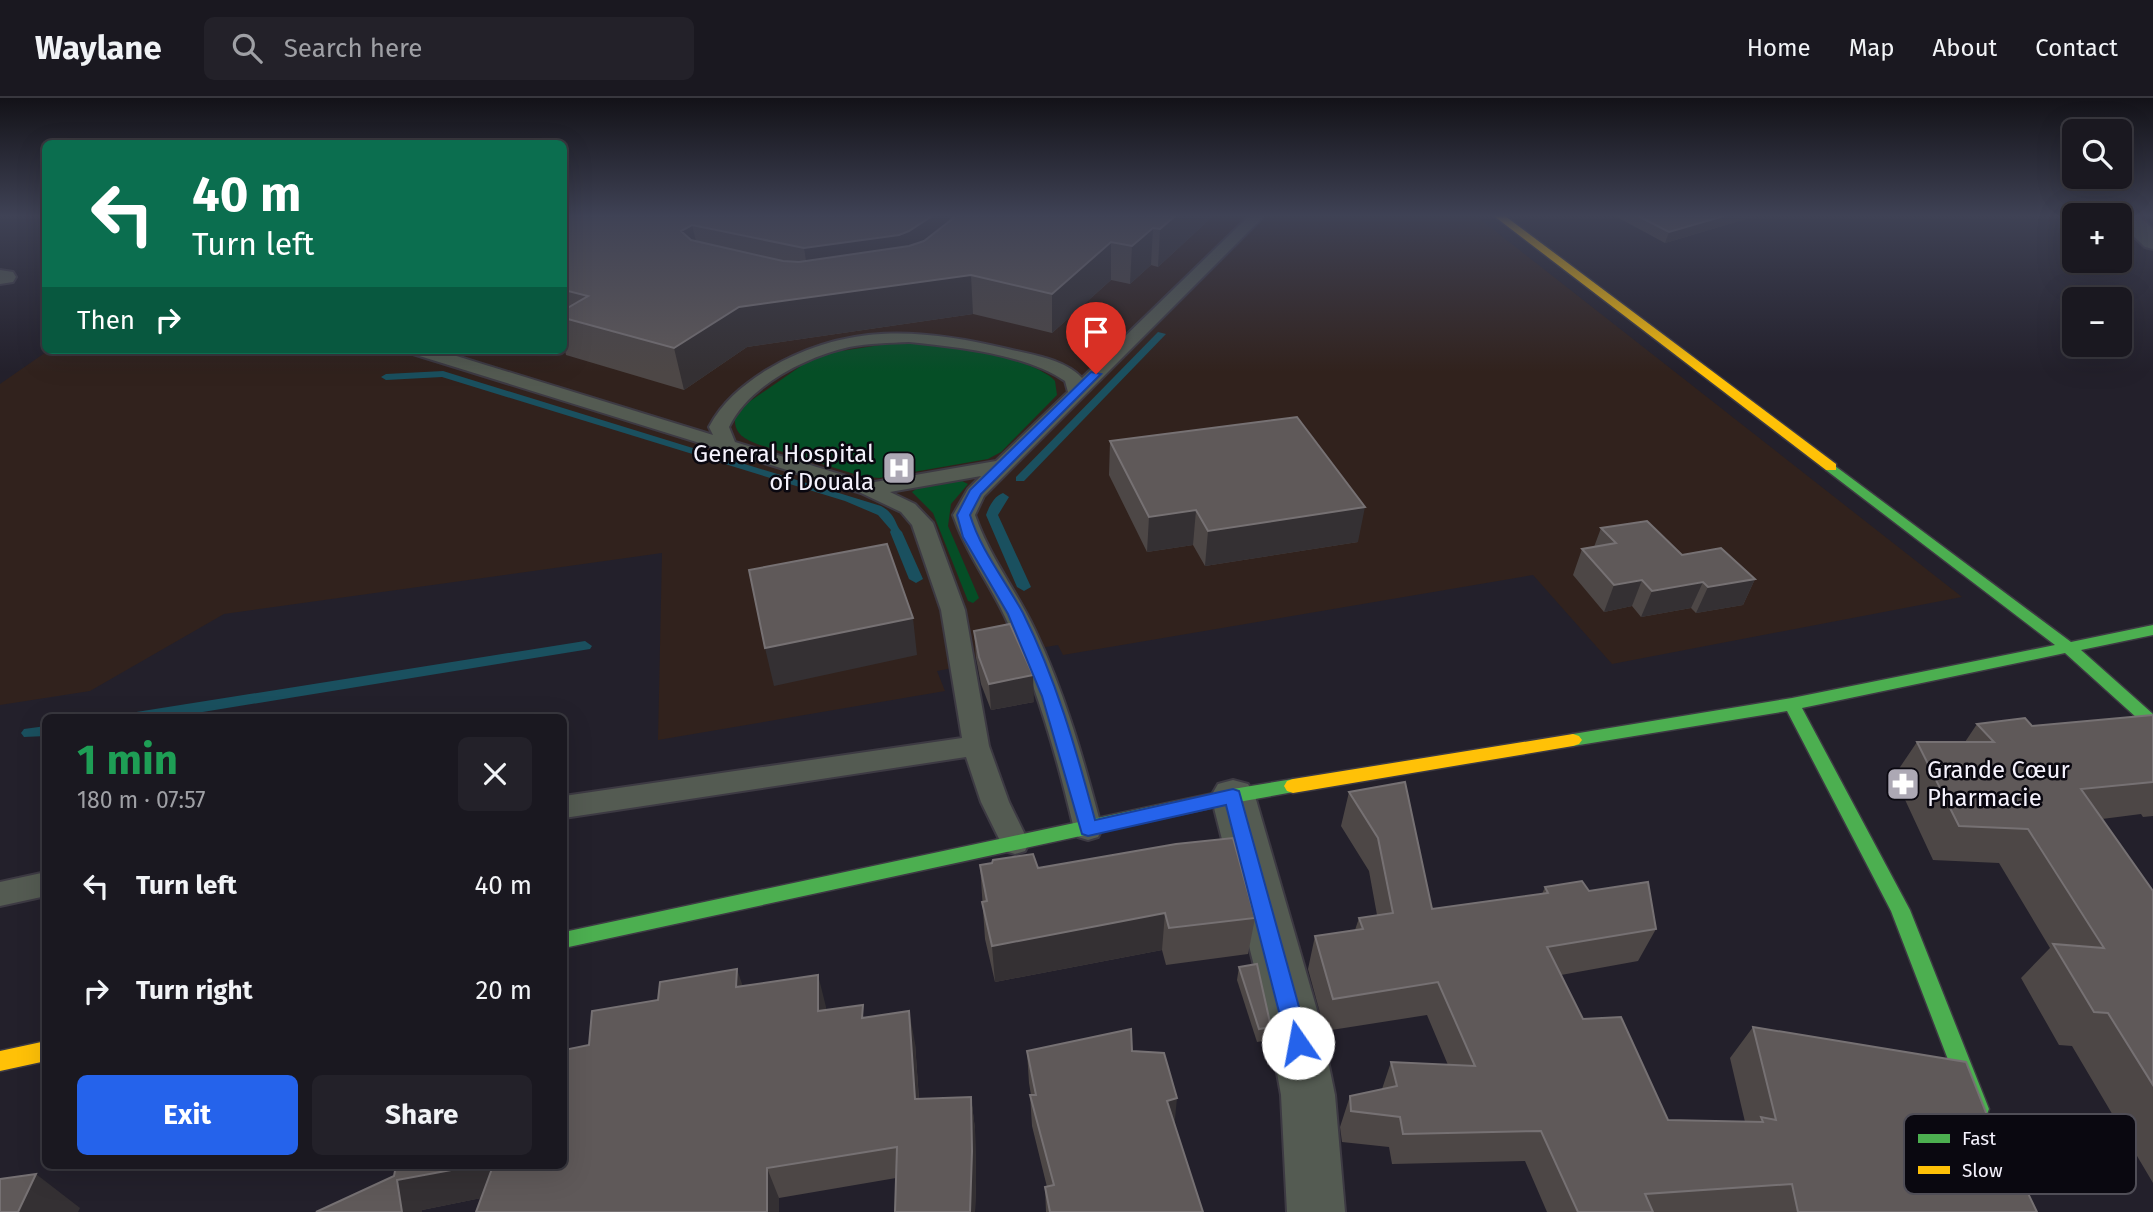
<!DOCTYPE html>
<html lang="en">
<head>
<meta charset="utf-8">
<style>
	:root { --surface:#1a1820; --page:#232129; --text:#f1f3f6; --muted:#9fa0a5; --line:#38373e; --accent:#2563eb }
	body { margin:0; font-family:"Fira Sans",sans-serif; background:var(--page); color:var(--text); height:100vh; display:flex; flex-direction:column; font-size:26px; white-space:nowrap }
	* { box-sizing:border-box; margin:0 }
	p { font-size:23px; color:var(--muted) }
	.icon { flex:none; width:38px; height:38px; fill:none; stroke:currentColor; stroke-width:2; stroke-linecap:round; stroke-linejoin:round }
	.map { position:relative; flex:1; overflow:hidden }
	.details { position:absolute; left:42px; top:616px; width:525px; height:455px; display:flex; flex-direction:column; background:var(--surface); border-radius:10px; box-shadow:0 7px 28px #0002,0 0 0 2px var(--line) }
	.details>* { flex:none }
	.banner { position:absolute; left:42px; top:42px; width:525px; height:214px; border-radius:10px; box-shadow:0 7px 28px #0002,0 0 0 2px var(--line); background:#0b6e4f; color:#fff; overflow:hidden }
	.tools { position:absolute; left:2062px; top:21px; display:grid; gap:14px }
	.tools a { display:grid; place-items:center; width:70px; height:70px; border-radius:10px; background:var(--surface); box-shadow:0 7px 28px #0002,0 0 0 2px var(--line); font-size:35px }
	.pin { position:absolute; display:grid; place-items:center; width:60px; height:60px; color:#fff; margin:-72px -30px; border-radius:50% 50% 50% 0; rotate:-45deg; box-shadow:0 0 7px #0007 }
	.pin .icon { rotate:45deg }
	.me { position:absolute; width:77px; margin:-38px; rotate:348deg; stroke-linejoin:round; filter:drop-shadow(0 0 5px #0008) }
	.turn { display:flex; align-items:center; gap:24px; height:147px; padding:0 35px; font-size:32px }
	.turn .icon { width:91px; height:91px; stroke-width:2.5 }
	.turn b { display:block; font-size:49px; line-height:60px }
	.then { display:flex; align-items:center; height:66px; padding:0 35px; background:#0003; gap:14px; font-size:26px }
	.round { display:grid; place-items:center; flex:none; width:74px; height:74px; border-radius:10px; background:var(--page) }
	.summary { display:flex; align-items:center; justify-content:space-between; height:119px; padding:0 35px }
	h1 { font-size:42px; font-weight:700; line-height:52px; color:#1e9e55 }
	.button { display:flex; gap:14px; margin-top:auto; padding:14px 35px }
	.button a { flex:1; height:80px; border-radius:10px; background:var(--accent); color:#fff; font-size:28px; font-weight:700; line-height:80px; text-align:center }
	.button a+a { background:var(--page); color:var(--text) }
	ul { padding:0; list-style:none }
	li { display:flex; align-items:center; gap:21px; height:105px; padding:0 35px }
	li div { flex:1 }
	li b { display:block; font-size:26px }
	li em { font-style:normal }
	header { display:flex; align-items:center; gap:42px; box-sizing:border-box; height:98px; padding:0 35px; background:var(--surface); border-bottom:2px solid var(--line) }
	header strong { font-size:33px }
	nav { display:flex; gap:38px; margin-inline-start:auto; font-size:24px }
	.search { width:490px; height:63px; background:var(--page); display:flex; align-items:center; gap:18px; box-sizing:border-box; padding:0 24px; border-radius:10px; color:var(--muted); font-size:26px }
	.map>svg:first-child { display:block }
	.medical { fill:#31221d }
	.green { fill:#054e26 }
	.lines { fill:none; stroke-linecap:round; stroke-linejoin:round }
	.stream { fill:#1a505f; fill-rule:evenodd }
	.lane-casing { stroke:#3d3a43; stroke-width:4 }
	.street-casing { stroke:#3d3a43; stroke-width:4 }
	.fast-casing { stroke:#3d3a43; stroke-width:3 }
	.slow-casing { stroke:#3d3a43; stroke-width:3 }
	.lane { fill:#545b52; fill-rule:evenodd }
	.street { fill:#545b52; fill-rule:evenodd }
	.fast { fill:#4caf50; fill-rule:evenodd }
	.slow { fill:#ffc107; fill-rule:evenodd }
	.wall { fill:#4d4746 }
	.shaded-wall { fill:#343033 }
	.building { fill:#5f5959; stroke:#767173; stroke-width:2 }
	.route { fill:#2563eb; stroke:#184099; stroke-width:2 }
	.labels { text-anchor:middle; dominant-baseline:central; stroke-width:5; stroke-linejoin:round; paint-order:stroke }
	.poi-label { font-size:24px; fill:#f5f2fd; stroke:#0a0810; text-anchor:end }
	.key { fill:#0a0810; stroke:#504e57; stroke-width:2 }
	.key-label { font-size:19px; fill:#f5f2fd }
</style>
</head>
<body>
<header>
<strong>Waylane</strong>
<div class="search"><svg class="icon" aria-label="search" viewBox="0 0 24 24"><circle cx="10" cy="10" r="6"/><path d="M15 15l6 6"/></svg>Search here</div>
<nav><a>Home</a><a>Map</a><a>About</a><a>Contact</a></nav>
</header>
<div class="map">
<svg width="2153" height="1114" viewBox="0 0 2153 1114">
	<rect width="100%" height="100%" fill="#23202b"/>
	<!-- medical -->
	<polygon class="medical" points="564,118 1476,118 1962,499 1612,566 1533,477 1063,557 1058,547 1027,552 1025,549 972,561 973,566 937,573 945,593 658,642 662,455 224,516 90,593 0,607 0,286 49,252 564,252"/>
	<!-- green -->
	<g class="green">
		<path d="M907 243C940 244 1033 259 1055 283L1057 297 1001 354 988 361 879 380 861 378 760 347C747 342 734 337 735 321L746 306 811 261 828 255Z"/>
		<polygon points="962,383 968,386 951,406 948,428 979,500 973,505 968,503 933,415 912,394 916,391"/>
	</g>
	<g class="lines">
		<!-- stream -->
		<g class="stream">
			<polygon points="1158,234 1166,236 1024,383 1016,383 1016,379"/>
			<path d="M443 273 881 408C897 417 894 426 902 434L923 481 916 485 909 481 890 434 891 432 878 417 845 403 442 279 386 282 381 279 386 276Z"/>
			<path d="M1003 395 1009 399 998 417 1031 489 1024 493 1017 489 986 417C989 409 994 398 1003 395Z"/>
			<polygon points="585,543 592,548 590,551 166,620 123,620 130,615"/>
			<polygon points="46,628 46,638 24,639 21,635 24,631"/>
		</g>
		<defs>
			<g id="lane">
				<path d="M1249 118H1264L984 398 975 417C989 458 1016 492 1035 532 1065 595 1084 663 1102 731L1098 739 1088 742 1078 739 1074 731C1057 659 1037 588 1006 521 992 490 971 462 958 430L953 417 968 391 981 378 890 394 915 406 933 425 965 512 989 648 1009 704 1029 745 1025 753 1015 756 1005 753 981 704 966 659 564 720V698L962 640 941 512 912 427 901 414 861 395 413 256 410 252H437L713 337 709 329C722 304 742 288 765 273 845 224 921 230 1008 251 1033 257 1064 261 1082 280ZM909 244C957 249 1026 256 1065 283L1068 294 996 363 869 385 735 344 729 329C749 287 806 259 849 249 869 245 889 245 909 244Z"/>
				<polygon points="46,774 46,798 0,808 0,784"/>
			</g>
			<g id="street">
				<polygon points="2119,118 2139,118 2153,131 2153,151 2145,149 2119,124"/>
				<polygon points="0,172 13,174 16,179 13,184 0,186"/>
				<polygon points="1233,682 1248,686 1255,698 1319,919 1335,997 1345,1114 1287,1114 1281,997 1267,919 1211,698 1218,686"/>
			</g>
			<g id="fast">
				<polygon points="1831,365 2071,544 2153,527 2153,537 2081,552 2153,616 2153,631 2147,629 2065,555 1802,610 1910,812 1989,1011 1986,1019 1978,1022 1970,1019 1967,1011 1891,813 1787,613 1573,648 1567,646 1564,642 1567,638 1573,636 1792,600 2055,547 1826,372 1826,366"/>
				<polygon points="1293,681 1299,683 1302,688 1299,693 1233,705 564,850 564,834 1233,691"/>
			</g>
			<g id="slow">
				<polygon points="1494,118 1505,118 1836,366 1836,372 1826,372"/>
				<polygon points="1573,636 1579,638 1582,642 1579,646 1573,648 1293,695 1287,693 1284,688 1287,683 1293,681"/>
				<polygon points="46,943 46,963 0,973 0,953"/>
			</g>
		</defs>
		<!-- lane casing -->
		<use href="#lane" class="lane-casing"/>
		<!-- street casing -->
		<use href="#street" class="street-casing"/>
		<!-- fast casing -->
		<use href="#fast" class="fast-casing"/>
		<!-- slow casing -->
		<use href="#slow" class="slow-casing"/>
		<!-- lane -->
		<use href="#lane" class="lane"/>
		<!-- street -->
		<use href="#street" class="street"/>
		<!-- fast -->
		<use href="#fast" class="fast"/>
		<!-- slow -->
		<use href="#slow" class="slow"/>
	</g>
	<!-- wall -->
	<g class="wall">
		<polygon points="564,118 1213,118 1158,169 1151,167 1130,186 1111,182 1052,235 973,216 747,249 684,292 566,257 564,248"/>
		<polygon points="1615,118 1756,118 1665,145"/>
		<polygon points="1110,343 1358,444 1205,468 1193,447 1147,454 1109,377"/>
		<polygon points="1601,430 1682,457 1755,481 1743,507 1696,515 1691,510 1641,519 1632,508 1604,514 1573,477 1582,451 1594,449"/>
		<polygon points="974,533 1034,604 991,612 981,586 976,560"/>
		<polygon points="2153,617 2153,718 2143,719 2141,716 2102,721 2153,793 2153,1085 2072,948 2059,947 2021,880 2050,850 1999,765 1933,762 1894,678 1917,644 1965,644 1977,626 2032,628"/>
		<polygon points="1349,694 1432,811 1542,796 1545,789 1589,793 1656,831 1638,863 1561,877 1583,921 1668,1022 1745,1024 1730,960 1753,929 2005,1063 2037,1114 1547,1114 1525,1063 1392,1066 1389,1049 1342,1044 1340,1029 1350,998 1382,991 1391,964 1448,967 1427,917 1325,933 1308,871 1315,838 1355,832 1359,820 1377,817 1369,773 1341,728"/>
		<polygon points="980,767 1038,770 1255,820 1248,856 1166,867 1162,852 995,884 985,841"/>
		<polygon points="1239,869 1271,929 1269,942 1257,944 1237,882"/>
		<polygon points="742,888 826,909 826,912 865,919 915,945 919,1001 971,999 975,1031 976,1083 975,1114 895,1114 896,1080 779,1100 779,1114 476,1114 481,1100 422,1112 394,1078 589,947"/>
		<polygon points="1027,953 1132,953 1174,1026 1203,1114 1046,1114 1045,1089 1047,1089 1032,1028 1030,997 1031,997 1029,985"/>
	</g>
	<!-- shaded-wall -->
	<g class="shaded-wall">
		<polygon points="932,118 949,118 951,145 810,188 804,150"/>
		<polygon points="1175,118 1213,118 1158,169 1160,131"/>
		<polygon points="1724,118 1756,118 1665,145 1669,134"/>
		<polygon points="692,127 701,164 681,133"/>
		<polygon points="1153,130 1151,167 1130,186 1132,148"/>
		<polygon points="1111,144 1111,182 1052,235 1052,196"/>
		<polygon points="971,177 973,216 747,249 684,292 674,250 739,209"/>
		<polygon points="1365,409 1358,444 1205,468 1208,433"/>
		<polygon points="1196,412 1193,447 1147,454 1149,419"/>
		<polygon points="1755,481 1743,507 1696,515 1708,489"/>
		<polygon points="1642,482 1632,508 1604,514 1614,487"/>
		<polygon points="1703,484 1691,510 1641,519 1652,493"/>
		<polygon points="913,520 917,557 774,588 765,550"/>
		<polygon points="1033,577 1034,604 991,612 989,586"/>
		<polygon points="1165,815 1162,852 995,884 992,848"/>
		<polygon points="737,871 748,904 736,889"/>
		<polygon points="818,877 826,909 827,945 818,913"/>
		<polygon points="909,913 915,945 921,1032 915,1001"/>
		<polygon points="971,999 975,1031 976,1083 975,1114 970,1114"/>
		<polygon points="1177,1000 1174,1031 1167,1003"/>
		<polygon points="473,1068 497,1068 516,1093 422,1112 422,1114 402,1114 397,1082"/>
		<polygon points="767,1070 779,1100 779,1114 767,1114"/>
		<polygon points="36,1076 80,1110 78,1114 18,1114"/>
	</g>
	<!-- building -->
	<g class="building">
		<polygon points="564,118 932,118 909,133 899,137 804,150 692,127 681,133 691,142 783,163 799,164 909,148 924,143 956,118 1175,118 1160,131 1153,130 1132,148 1111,144 1052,196 971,177 739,209 674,250 564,220 564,212 588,198 564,192"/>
		<polygon points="1638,118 1724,118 1669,134"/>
		<polygon points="1297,319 1365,409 1208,433 1196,412 1149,419 1110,343"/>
		<polygon points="1647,423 1682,457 1721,450 1755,481 1708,489 1703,484 1652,493 1642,482 1614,487 1582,451 1616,445 1601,430"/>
		<polygon points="887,446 913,520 765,550 749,472"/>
		<polygon points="1010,526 1033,577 989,586 979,559 974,533"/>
		<polygon points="2153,617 2153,684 2081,691 2153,793 2153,987 2108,915 2094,914 2053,846 2104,850 2028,731 1959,728 1917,644 1994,644 1977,626 2025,620 2032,628"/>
		<polygon points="1405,684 1432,811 1548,795 1545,789 1582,783 1589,793 1648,784 1656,831 1547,849 1583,921 1621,919 1668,1022 1763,1024 1761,1019 1776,1022 1753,929 1966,964 2005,1063 2013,1064 2037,1114 1798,1114 1792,1086 1645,1096 1653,1114 1578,1114 1541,1033 1403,1036 1400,1019 1351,1013 1350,998 1397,988 1391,964 1475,968 1438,884 1333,901 1315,838 1363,831 1359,820 1393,815 1378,740 1349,694"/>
		<polygon points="1233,740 1255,820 1169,830 1165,815 992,848 982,804 987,803 980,767 992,765 993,762 1033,756 1038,770 1176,746"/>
		<polygon points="1257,866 1271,929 1259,931 1239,869"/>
		<polygon points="737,871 736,889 818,877 818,913 863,907 862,920 909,913 915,1001 971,999 972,1053 970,1114 895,1114 897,1049 767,1070 767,1114 476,1114 493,1068 564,1068 564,952 589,947 592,913 658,902 660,884"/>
		<polygon points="1131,931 1132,953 1164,955 1177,1000 1167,1003 1203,1114 1050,1114 1045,1089 1054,1087 1030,997 1036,997 1027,953"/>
		<polygon points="396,1068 473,1068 397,1082 402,1114 316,1114 394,1078"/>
		<polygon points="36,1076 18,1114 0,1114 0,1081"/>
	</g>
	<!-- sky -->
	<linearGradient id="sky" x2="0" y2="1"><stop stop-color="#131218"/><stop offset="0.43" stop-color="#3f4255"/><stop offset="1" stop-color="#3f4255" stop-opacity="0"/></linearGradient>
	<rect width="2153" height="274" fill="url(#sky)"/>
	<!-- route -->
	<path class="route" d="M1091 274 1101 276 981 396 970 417C981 453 1005 482 1023 515 1056 581 1076 651 1095 722L1233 691 1239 693 1309 945 1306 952 1298 955 1290 952 1287 945 1226 707 1088 738 1082 736 1042 598 1008 516 963 439 957 417 970 392Z"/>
	<!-- icons -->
	<defs>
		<symbol id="hospital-square" viewBox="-11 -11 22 22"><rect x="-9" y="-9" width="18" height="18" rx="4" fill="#aca8b4" stroke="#0a0810"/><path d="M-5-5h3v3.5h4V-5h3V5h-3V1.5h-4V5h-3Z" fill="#fff"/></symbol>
		<symbol id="pharmacy-square" viewBox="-11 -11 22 22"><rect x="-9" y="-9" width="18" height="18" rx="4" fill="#aca8b4" stroke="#0a0810"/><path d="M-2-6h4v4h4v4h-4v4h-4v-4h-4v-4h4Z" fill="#fff"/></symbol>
	</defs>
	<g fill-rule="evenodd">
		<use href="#hospital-square" x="880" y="351" width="38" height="38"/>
		<use href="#pharmacy-square" x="1884" y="667" width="38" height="38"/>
	</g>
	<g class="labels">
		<!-- poi labels -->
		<g class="poi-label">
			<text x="874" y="356">General Hospital<tspan x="874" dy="28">of Douala</tspan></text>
			<text x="1927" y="672" text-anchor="start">Grande Cœur<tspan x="1927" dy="28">Pharmacie</tspan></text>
		</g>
	</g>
	<!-- legend -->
	<rect x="1904" y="1016" width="232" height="80" rx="10" class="key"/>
	<rect x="1918" y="1036" width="32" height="9" fill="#4caf50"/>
	<rect x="1918" y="1068" width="32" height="8" fill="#ffc107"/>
	<g class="key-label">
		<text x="1962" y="1047">Fast</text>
		<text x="1962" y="1079">Slow</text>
	</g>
</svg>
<div class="tools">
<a><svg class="icon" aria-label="search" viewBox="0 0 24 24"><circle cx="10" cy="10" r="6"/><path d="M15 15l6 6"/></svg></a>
<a>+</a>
<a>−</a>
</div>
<div class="pin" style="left:1096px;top:276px;background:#d93025"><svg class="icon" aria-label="arrive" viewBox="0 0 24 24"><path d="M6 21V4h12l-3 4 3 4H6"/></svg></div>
<svg class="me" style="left:1298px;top:945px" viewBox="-20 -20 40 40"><circle r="19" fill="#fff"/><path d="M0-13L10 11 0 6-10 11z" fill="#2563eb"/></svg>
<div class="banner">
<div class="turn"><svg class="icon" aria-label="left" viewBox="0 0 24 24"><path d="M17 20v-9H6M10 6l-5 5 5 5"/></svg><div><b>40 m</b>Turn left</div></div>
<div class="then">Then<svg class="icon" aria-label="right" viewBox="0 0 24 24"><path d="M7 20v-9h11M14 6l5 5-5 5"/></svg></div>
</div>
<section class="details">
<div class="summary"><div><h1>1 min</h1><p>180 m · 07:57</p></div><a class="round"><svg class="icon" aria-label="close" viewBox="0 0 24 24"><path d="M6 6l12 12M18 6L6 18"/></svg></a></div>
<ul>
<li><svg class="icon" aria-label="left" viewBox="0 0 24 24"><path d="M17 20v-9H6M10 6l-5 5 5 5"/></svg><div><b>Turn left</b></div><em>40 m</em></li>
<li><svg class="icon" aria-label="right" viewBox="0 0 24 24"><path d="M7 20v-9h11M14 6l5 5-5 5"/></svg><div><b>Turn right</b></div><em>20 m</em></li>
</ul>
<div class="button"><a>Exit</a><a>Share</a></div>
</section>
</div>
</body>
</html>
